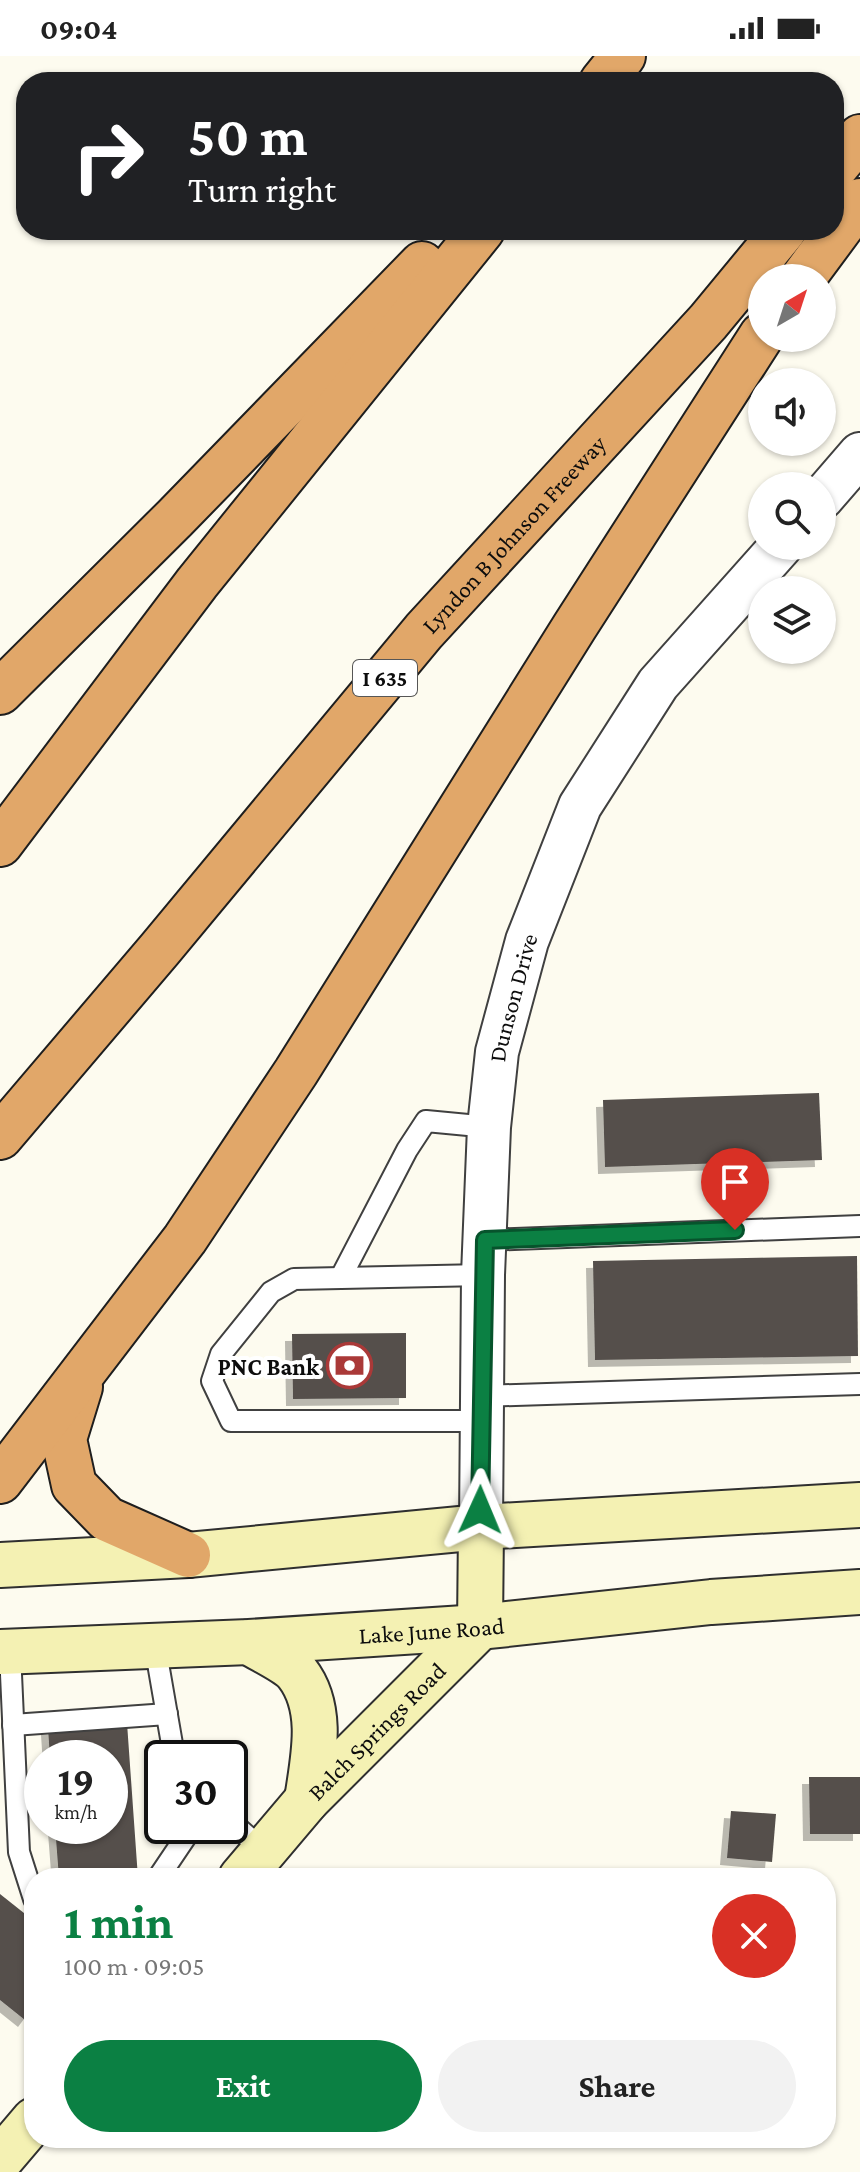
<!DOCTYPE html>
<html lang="en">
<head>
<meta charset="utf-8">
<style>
	:root { --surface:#fff; --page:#f2f2f2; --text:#222; --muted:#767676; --accent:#0b8043 }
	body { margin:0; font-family:"Crimson Pro",serif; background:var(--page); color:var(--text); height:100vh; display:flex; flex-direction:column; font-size:30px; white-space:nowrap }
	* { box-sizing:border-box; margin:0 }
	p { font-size:26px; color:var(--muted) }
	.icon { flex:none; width:44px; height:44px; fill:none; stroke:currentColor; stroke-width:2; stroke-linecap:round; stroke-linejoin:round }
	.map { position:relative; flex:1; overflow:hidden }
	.panel { position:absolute; left:24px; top:1812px; width:812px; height:280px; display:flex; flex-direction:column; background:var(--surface); border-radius:32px; box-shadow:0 2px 6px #0004 }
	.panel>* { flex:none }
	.guide { position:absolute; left:16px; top:16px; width:828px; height:168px; border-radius:32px; box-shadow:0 2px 6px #0004; background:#202124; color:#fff; overflow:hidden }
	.needle { width:52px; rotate:39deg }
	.tools { position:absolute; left:748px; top:208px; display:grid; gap:16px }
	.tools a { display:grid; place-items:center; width:88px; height:88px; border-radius:50%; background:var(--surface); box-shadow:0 2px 6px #0004; font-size:40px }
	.speed { position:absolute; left:24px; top:1684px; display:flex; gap:16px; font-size:40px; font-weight:700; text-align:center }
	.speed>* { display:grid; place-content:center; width:104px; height:104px; border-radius:50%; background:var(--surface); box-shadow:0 2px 6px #0004; line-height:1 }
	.speed small { font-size:20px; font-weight:400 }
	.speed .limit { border:4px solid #111; border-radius:12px; background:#fff; color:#111 }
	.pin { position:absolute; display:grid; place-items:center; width:68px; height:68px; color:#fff; margin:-82px -34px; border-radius:50% 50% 50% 0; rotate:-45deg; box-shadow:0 0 8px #0007 }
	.pin .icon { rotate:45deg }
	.me { position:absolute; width:88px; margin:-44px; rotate:1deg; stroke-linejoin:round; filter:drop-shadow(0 0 6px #0008) }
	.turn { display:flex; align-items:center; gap:28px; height:168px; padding:0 40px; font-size:36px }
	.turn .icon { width:104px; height:104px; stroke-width:2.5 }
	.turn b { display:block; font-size:56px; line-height:68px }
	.round { display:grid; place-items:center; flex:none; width:84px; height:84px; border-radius:42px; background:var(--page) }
	.summary { display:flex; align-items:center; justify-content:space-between; height:136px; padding:0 40px }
	h1 { font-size:48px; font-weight:700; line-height:60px; color:var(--accent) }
	.button { display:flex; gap:16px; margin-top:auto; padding:16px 40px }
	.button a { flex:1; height:92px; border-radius:48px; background:var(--accent); color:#fff; font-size:32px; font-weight:700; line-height:92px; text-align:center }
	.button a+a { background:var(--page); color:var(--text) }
	.status { display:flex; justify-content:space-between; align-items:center; height:56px; padding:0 40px; background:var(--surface); direction:ltr }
	.status svg { height:22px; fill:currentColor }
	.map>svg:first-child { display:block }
	.building { fill:#544f4b; filter:url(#shadow) }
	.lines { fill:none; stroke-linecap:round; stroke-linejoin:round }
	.lane-casing { stroke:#404040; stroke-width:24 }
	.street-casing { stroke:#404040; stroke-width:46 }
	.secondary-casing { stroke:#2f2f2f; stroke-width:48 }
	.highway-casing { stroke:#1e1e1e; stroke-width:48 }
	.lane { stroke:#fff; stroke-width:20 }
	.street { stroke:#fff; stroke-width:42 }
	.secondary { stroke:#f4f1b3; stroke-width:44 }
	.highway { stroke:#e1a769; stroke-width:44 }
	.route-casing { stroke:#07532c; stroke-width:20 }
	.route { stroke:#0b8043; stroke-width:14 }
	.labels { text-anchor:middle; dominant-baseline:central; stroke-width:8; stroke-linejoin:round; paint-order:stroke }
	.shield { fill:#fff; stroke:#565656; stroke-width:2 }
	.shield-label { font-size:22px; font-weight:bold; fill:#0d0d0d }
	.street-label { font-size:24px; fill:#0d0d0d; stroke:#fff }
	.poi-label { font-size:24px; font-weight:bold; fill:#0d0d0d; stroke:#fff; text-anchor:end }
</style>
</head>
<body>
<div class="status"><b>09:04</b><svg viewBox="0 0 49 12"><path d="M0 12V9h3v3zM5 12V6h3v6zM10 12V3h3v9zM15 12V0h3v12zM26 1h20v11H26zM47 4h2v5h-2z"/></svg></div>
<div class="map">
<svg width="860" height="2116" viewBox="0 0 860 2116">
	<defs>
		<filter id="shadow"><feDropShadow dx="-7" dy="7" stdDeviation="0" flood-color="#0004"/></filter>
	</defs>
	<rect width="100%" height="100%" fill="#fdfbef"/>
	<!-- building -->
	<g class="building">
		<polygon points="819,1037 822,1104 605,1111 603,1044"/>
		<polygon points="857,1200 858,1300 595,1304 593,1205"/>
		<polygon points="406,1277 406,1342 293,1343 292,1278"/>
		<polygon points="127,1667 138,1822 59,1822 55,1770 110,1770 110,1702 50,1702 48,1672"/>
		<polygon points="809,1721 860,1721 860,1778 810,1778"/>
		<polygon points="731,1755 776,1758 772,1806 727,1802"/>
		<polygon points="0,1838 34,1865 34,1952 25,1964 0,1944"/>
	</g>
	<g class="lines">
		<defs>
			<g id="lane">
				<polyline points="485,1184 860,1170"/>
				<polyline points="341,1221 407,1094 426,1065 489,1071"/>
				<polyline points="482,1340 860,1328"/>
				<polyline points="482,1365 231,1365 212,1325 221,1298 271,1236 294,1223 483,1219"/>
				<polyline points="155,1590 172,1688 180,1702"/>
				<polyline points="10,1596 19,1796 34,1843"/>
				<polyline points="13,1669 167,1658"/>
				<polyline points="230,1765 264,1795"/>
				<polyline points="158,1822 193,1770"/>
			</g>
			<g id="street">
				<polyline points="822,442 860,398"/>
				<path id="s1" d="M481 1471 483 1219 489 1071 497 996 527 885 580 750 658 628 781 490"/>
			</g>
			<g id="secondary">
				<polyline points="0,1509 188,1499 481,1471 860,1449"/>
				<path d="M249 1586C261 1594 288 1606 297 1617 325 1653 313 1703 307 1744"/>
				<path id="s2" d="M0 1596 249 1586 480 1571 711 1546 860 1536"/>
				<path id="s3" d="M241 1822 307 1744 480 1571 481 1471"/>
				<polyline points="0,2104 34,2064"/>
			</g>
			<g id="highway">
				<polyline points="602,26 623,0"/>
				<polyline points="834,113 860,81"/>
				<polyline points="803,222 860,145"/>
				<polyline points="0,636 175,462 422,208"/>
				<polyline points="0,788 197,527 482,174"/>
				<path id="s4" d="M0 1081 160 893 424 575 708 266 784 174"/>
				<polyline points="80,1331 64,1383 74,1429 107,1463 188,1499"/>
				<polyline points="0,1425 185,1183 296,1016 575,570 762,279"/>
			</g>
		</defs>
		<!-- lane casing -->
		<use href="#lane" class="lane-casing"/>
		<!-- street casing -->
		<use href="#street" class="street-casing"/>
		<!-- secondary casing -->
		<use href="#secondary" class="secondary-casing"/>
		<!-- highway casing -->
		<use href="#highway" class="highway-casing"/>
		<!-- lane -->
		<use href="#lane" class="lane"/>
		<!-- street -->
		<use href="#street" class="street"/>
		<!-- secondary -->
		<use href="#secondary" class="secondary"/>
		<!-- highway -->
		<use href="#highway" class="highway"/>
	</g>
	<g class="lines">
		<defs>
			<polyline id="route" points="480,1454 485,1184 735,1174"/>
		</defs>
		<!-- route casing -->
		<use href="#route" class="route-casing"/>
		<!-- route -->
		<use href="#route" class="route"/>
	</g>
	<!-- icons -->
	<defs>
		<symbol id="bank-ring" viewBox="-11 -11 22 22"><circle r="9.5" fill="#fff" stroke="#aa3938" stroke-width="1.5"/><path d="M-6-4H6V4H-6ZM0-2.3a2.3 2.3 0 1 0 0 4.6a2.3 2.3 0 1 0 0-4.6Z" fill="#aa3938"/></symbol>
	</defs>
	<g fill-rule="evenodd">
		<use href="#bank-ring" x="324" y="1284" width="51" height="51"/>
	</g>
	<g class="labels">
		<!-- shield labels -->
		<rect class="shield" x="353" y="604" width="64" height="36" rx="6"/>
		<g class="shield-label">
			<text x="385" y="622">I 635</text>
		</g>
		<!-- street labels -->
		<g class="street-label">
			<text stroke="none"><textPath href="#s4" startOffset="792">Lyndon B Johnson Freeway</textPath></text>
			<text stroke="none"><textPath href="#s1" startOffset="532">Dunson Drive</textPath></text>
			<text stroke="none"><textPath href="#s2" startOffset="432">Lake June Road</textPath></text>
			<text stroke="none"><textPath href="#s3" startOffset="200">Balch Springs Road</textPath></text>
		</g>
		<!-- poi labels -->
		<g class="poi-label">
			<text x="319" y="1310">PNC Bank</text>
		</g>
	</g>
</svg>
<div class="tools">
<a><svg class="needle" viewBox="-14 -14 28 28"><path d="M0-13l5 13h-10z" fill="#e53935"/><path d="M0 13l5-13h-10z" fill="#767676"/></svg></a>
<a><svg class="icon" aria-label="sound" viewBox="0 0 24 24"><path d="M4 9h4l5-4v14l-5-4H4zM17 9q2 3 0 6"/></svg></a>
<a><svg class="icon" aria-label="search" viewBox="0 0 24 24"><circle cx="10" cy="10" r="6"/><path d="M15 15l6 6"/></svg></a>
<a><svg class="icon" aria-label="layers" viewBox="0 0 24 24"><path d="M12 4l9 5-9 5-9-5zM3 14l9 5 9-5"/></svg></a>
</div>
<div class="speed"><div>19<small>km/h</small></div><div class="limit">30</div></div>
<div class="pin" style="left:735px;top:1174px;background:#d93025"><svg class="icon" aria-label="arrive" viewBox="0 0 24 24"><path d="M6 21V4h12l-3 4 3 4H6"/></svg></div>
<svg class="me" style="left:480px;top:1454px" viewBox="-20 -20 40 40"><path d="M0-17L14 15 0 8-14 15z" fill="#0b8043" stroke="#fff" stroke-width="4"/></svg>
<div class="guide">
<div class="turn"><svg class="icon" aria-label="right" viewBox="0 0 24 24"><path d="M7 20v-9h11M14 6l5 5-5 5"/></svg><div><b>50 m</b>Turn right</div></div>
</div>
<section class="panel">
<div class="summary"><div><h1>1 min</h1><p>100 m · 09:05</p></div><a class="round" style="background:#d93025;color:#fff"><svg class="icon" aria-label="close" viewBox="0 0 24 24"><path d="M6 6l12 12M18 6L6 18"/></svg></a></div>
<div class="button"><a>Exit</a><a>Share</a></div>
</section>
</div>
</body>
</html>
